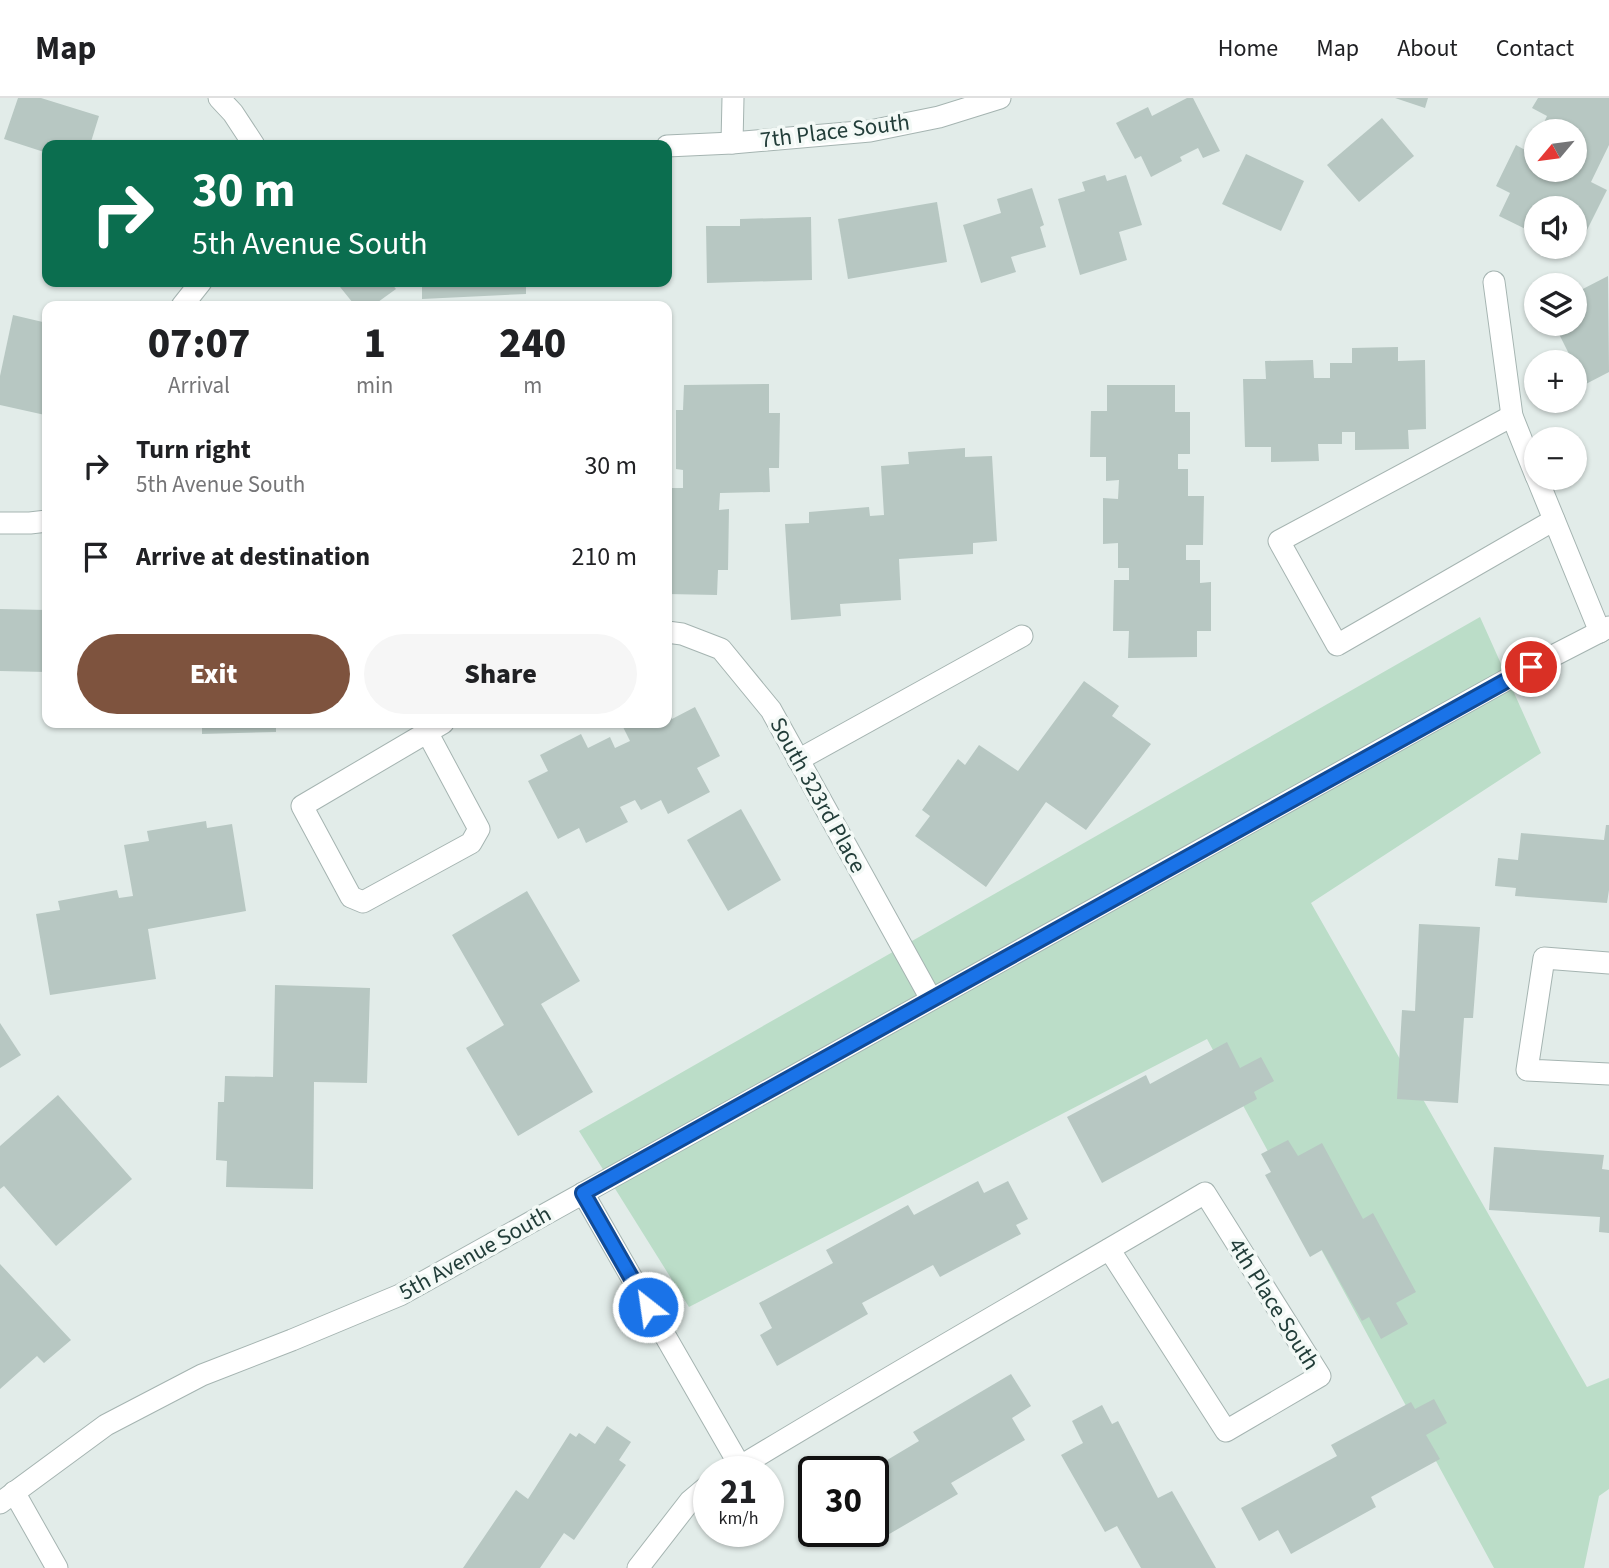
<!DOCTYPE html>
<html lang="en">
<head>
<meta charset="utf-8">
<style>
	:root { --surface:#fff; --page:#f6f6f6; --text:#202124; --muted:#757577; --line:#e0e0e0; --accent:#7e533e }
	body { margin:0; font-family:"Source Sans 3",sans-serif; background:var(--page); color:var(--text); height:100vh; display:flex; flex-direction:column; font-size:26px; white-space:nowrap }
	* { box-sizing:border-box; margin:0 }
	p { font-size:23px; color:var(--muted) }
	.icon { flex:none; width:38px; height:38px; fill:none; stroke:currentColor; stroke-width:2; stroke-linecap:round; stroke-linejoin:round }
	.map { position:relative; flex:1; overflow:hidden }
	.details { position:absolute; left:42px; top:203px; width:630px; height:427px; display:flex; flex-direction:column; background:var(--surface); border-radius:14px; box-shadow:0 2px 5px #0004 }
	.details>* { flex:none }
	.hud { position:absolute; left:42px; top:42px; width:630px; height:147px; border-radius:14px; box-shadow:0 2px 5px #0004; background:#0b6e4f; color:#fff; overflow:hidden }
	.needle { width:46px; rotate:241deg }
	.controls { position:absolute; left:1524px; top:21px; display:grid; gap:14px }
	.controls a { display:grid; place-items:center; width:63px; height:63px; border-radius:50%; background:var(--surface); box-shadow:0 2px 5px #0004; font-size:35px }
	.speed { position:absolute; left:693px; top:1358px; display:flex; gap:14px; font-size:35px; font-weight:700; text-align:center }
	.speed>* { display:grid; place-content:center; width:91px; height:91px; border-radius:50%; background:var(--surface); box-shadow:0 2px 5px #0004; line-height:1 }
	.speed small { font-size:18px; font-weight:400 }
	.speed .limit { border:4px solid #111; border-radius:10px; background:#fff; color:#111 }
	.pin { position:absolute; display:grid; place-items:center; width:60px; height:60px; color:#fff; margin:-30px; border:4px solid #fff; border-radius:50%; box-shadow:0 2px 7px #0007 }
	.me { position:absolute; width:77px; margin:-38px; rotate:330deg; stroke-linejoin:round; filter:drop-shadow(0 0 5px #0008) }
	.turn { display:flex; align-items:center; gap:24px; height:147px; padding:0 35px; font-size:32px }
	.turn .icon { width:91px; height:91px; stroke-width:2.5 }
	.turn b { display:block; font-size:49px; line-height:60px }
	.eta { display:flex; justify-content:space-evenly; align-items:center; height:119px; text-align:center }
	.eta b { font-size:42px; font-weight:800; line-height:49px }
	.primary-button { display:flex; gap:14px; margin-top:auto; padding:14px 35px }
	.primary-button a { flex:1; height:80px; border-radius:42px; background:var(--accent); color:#fff; font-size:28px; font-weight:800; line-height:80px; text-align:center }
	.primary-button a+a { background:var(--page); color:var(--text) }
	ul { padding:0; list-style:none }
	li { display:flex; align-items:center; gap:21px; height:91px; padding:0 35px }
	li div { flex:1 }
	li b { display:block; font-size:26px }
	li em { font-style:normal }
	header { display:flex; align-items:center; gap:42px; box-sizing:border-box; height:98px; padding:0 35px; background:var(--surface); border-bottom:2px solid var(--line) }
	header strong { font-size:33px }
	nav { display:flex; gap:38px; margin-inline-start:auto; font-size:24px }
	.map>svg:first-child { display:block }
	.green { fill:#bbddc8 }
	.building { fill:#b7c7c2 }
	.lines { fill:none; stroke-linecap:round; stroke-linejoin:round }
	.minor-casing { stroke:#a5b4b1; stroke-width:23 }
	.minor { stroke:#fff; stroke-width:21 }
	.route-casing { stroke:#114b97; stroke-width:18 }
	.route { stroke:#1a73e8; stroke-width:12 }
	.labels { text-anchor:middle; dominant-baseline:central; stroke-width:7; stroke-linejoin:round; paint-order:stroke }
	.street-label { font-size:23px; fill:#223d39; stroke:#f3f9f6 }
</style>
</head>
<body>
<header>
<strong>Map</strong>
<nav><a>Home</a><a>Map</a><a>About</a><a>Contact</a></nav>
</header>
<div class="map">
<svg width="1609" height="1470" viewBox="0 0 1609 1470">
	<rect width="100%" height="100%" fill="#e2ece9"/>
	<!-- green -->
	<polygon class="green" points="1480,519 1541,655 1311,805 1587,1289 1609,1280 1609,1391 1599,1398 1584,1470 1494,1470 1207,941 689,1209 579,1033"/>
	<!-- building -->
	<g class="building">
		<polygon points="18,0 41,0 99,18 90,47 47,47 47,55 4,41"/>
		<polygon points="1187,0 1193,0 1220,53 1203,60 1198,50 1180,59 1182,63 1151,79 1141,58 1135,61 1116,25 1148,9 1152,18"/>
		<polygon points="1395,0 1428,0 1425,10"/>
		<polygon points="1538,0 1609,0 1609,47 1591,84 1607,92 1586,134 1575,128 1575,110 1536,110 1536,136 1499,118 1510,95 1496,88 1516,47 1529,54 1536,40 1536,72 1575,72 1575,33 1540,33 1547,18 1532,10"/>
		<polygon points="1382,20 1414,58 1359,104 1327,67"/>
		<polygon points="1246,56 1304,83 1281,133 1222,106"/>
		<polygon points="1105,77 1107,83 1126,77 1142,127 1119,134 1127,162 1080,177 1058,101 1085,93 1082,84"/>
		<polygon points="1032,90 1044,127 1040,129 1046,149 1011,159 1016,174 981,185 963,127 1001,115 997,101"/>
		<polygon points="937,104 947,164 848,181 838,121"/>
		<polygon points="811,119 812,182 707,185 706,128 740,128 740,121"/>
		<polygon points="1608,178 1609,274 1584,287 1575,268 1575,264 1573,264 1554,226 1575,226 1575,195"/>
		<polygon points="336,184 390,184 396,191 378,204 381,208 349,208 353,205"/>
		<polygon points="422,184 526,184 526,196 422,201"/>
		<polygon points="13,217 47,225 47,308 45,317 0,307 0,278"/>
		<polygon points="1398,249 1398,263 1425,262 1426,331 1408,332 1409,351 1355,352 1355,334 1342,334 1342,346 1318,346 1319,363 1271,364 1271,349 1245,349 1243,281 1266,281 1265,263 1313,262 1314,280 1330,280 1330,265 1352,265 1352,250"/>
		<polygon points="769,286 769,315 780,315 779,370 769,370 770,394 720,395 719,412 729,411 728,472 718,472 717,497 667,496 667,390 683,390 683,372 676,371 676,312 683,312 684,287"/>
		<polygon points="1107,287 1175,287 1175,314 1190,314 1190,356 1178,356 1178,371 1188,371 1188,398 1204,398 1203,447 1186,447 1186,462 1200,462 1200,485 1211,484 1211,533 1197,533 1197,559 1128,560 1129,533 1113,533 1114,482 1129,482 1129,470 1118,470 1118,445 1103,446 1103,400 1118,401 1119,382 1106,383 1106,359 1090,359 1091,313 1107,313"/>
		<polygon points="965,350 965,359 992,358 997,443 973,445 973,456 899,461 901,502 840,506 841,518 791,522 785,426 809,425 809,414 869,409 870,418 884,417 881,368 909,366 908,354"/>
		<polygon points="0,511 47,512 47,574 0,573"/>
		<polygon points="1084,583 1119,608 1112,618 1151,646 1086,732 1046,704 986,789 915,738 930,718 922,712 958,661 965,667 979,647 1018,673"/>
		<polygon points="695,609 720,658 697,670 710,694 668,716 661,702 641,712 635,702 620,709 628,724 586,745 579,730 558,741 528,683 548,673 540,657 581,636 588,650 610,639 615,650 630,643 622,627 627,625 667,625 667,612 672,621"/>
		<polygon points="202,625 276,625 276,634 202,636"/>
		<polygon points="741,711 781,782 728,813 687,742"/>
		<polygon points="206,723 207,730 232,726 246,813 148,831 156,881 50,897 36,816 60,812 58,803 117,792 119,800 133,798 124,747 149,743 147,733"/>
		<polygon points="1606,727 1609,727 1609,792 1607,805 1515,798 1516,790 1495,788 1498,760 1518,762 1521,735 1604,742"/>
		<polygon points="527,793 580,883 541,906 593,994 518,1038 466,950 504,927 452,837"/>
		<polygon points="1419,826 1480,829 1473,920 1464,920 1458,1005 1397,1001 1402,912 1415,913"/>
		<polygon points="275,887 370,890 367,985 314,984 313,1091 226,1089 227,1063 216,1062 218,1004 224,1004 225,978 273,979"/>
		<polygon points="0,925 21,957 0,970"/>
		<polygon points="1227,944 1240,970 1261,959 1274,983 1254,994 1257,1001 1102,1085 1067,1019 1146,977 1150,986"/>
		<polygon points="58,997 132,1081 56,1148 4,1088 0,1091 0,1048"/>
		<polygon points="1288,1042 1298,1058 1322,1045 1363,1121 1373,1115 1416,1194 1396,1205 1408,1226 1381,1241 1369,1219 1362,1223 1322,1152 1310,1159 1265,1077 1271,1074 1261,1056"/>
		<polygon points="1494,1049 1604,1057 1602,1071 1609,1072 1609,1135 1599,1134 1600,1119 1489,1112"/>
		<polygon points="978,1083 984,1095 1008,1083 1028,1121 1016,1127 1021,1136 940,1179 933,1167 862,1205 868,1216 777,1268 760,1237 772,1230 759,1205 833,1165 826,1152 908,1107 914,1117"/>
		<polygon points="0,1166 71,1242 44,1265 37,1258 0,1291"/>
		<polygon points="1011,1276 1031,1308 1012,1320 1025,1342 951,1385 958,1396 879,1442 873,1432 873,1374 867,1374 919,1343 913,1334"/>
		<polygon points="1434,1301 1447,1325 1426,1337 1440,1361 1371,1399 1376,1409 1291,1456 1278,1432 1259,1443 1241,1410 1337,1358 1331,1347 1411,1304 1415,1311"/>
		<polygon points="1102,1307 1112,1326 1118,1323 1158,1400 1172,1393 1216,1470 1141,1470 1117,1428 1105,1434 1061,1357 1083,1345 1072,1323"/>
		<polygon points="607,1328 631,1344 619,1362 626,1367 574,1442 564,1435 540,1470 463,1470 516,1392 528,1401 570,1335 576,1339 579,1335 595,1346"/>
	</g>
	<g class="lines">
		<defs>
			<g id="minor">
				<polyline points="219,0 233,15 254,47"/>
				<polyline points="732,45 733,0"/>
				<polyline points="667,48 732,45 870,33 939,19 1000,0"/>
				<polyline points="1494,184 1512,318 1536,378"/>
				<polyline points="182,208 201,184"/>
				<polyline points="1512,318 1279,443 1337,547 1554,422"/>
				<polyline points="1537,380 1600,534"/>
				<polyline points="0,425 30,425 47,423"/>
				<polyline points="667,534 682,536 721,551 771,612 931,901"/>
				<polyline points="427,634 479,731 471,745 363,804 351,799 302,708 443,625"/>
				<polyline points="798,662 1022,538"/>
				<polyline points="1609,865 1544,860 1527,972 1609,976"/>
				<polyline points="583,1095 740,1368"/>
				<path d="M731 1374C887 1279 1047 1188 1205 1095L1320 1278 1226 1333 1109 1151"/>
				<polyline points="14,1394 57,1470"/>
				<polyline points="0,1405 106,1327 202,1277 292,1242 400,1197 1508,581 1609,529"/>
				<polyline points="638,1470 690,1403 709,1387"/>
			</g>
		</defs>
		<!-- minor casing -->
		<use href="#minor" class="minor-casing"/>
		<!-- minor -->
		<use href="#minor" class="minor"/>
	</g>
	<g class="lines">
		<defs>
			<polyline id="route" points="648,1209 583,1095 1531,569"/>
		</defs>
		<!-- route casing -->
		<use href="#route" class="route-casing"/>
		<!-- route -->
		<use href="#route" class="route"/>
	</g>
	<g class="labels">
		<!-- street labels -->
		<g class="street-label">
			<text transform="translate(835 33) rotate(-7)">7th Place South</text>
			<text transform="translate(818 697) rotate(61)">South 323rd Place</text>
			<text transform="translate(475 1155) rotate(-29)">5th Avenue South</text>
			<text transform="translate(1274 1206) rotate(58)">4th Place South</text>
		</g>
	</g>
</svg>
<div class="controls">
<a><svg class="needle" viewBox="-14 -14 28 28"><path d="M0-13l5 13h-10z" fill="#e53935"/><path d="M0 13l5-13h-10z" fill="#757577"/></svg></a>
<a><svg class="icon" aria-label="sound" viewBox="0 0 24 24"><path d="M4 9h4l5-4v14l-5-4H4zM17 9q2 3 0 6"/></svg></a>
<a><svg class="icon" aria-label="layers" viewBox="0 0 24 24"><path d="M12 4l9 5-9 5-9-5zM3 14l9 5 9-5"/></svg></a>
<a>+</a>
<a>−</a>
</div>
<div class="speed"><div>21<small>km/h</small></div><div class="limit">30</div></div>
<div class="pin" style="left:1531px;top:569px;background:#d93025"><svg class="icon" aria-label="arrive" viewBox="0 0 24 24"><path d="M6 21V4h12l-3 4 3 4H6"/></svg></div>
<svg class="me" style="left:648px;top:1209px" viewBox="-20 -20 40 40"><circle r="17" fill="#1a73e8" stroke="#fff" stroke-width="3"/><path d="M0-11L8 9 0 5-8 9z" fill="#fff"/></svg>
<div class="hud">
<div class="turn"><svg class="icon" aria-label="right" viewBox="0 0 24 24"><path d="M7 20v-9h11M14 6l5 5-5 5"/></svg><div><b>30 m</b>5th Avenue South</div></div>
</div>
<section class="details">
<div class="eta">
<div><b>07:07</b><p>Arrival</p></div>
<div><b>1</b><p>min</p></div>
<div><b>240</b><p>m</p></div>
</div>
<ul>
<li><svg class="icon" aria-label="right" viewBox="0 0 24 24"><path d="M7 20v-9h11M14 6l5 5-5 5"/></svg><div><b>Turn right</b><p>5th Avenue South</p></div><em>30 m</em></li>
<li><svg class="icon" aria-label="arrive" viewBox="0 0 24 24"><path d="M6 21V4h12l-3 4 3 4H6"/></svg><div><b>Arrive at destination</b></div><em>210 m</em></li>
</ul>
<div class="primary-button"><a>Exit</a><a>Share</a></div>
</section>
</div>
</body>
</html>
